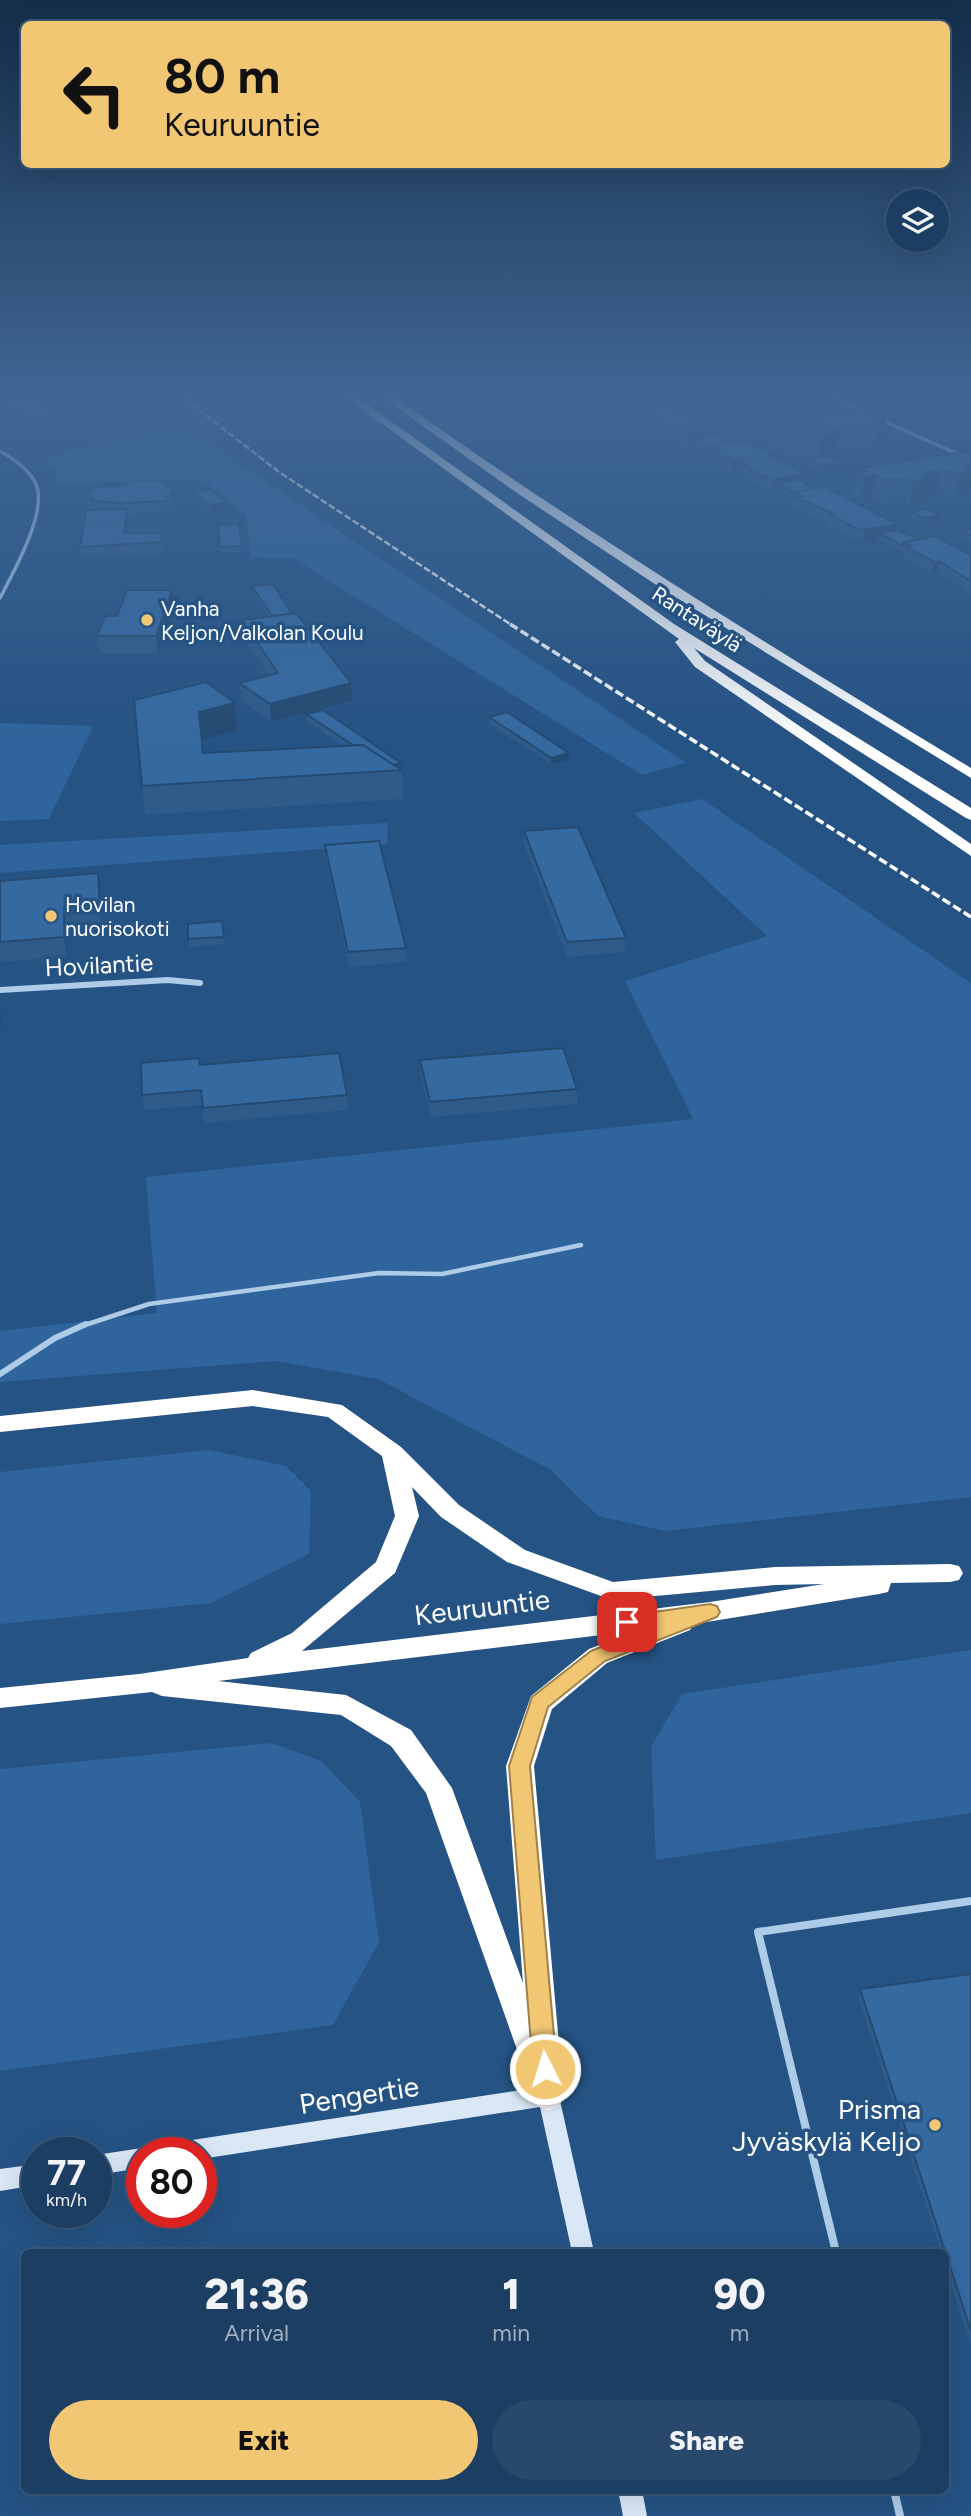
<!DOCTYPE html>
<html lang="en">
<head>
<meta charset="utf-8">
<style>
	:root { --surface:#1c3e63; --page:#29496c; --text:#f1f3f6; --muted:#a0aebe; --line:#3a5778; --accent:#f2c773 }
	body { margin:0; font-family:Figtree,sans-serif; background:var(--page); color:var(--text); height:100vh; display:flex; flex-direction:column; font-size:26px; white-space:nowrap }
	* { box-sizing:border-box; margin:0 }
	p { font-size:23px; color:var(--muted) }
	.icon { flex:none; width:38px; height:38px; fill:none; stroke:currentColor; stroke-width:2; stroke-linecap:round; stroke-linejoin:round }
	.map { position:relative; flex:1; overflow:hidden }
	.sheet { position:absolute; left:21px; top:2249px; width:928px; height:245px; display:flex; flex-direction:column; background:var(--surface); border-radius:10px; box-shadow:0 7px 28px #0002,0 0 0 2px var(--line) }
	.sheet>* { flex:none }
	.banner { position:absolute; left:21px; top:21px; width:929px; height:147px; border-radius:10px; box-shadow:0 7px 28px #0002,0 0 0 2px var(--line); background:#f2c773; color:#111; overflow:hidden }
	.fabs { position:absolute; left:886px; top:189px; display:grid; gap:14px }
	.fabs a { display:grid; place-items:center; width:63px; height:63px; border-radius:50%; background:var(--surface); box-shadow:0 7px 28px #0002,0 0 0 2px var(--line); font-size:35px }
	.speed { position:absolute; left:21px; top:2137px; display:flex; gap:14px; font-size:35px; font-weight:700; text-align:center }
	.speed>* { display:grid; place-content:center; width:91px; height:91px; border-radius:50%; background:var(--surface); box-shadow:0 7px 28px #0002,0 0 0 2px var(--line); line-height:1 }
	.speed small { font-size:18px; font-weight:400 }
	.speed .limit { border:10px solid #d22; background:#fff; color:#111 }
	.pin { position:absolute; display:grid; place-items:center; width:60px; height:60px; color:#fff; margin:-30px; border-radius:14px; box-shadow:0 4px 10px #0006 }
	.me { position:absolute; width:77px; margin:-38px; rotate:355deg; stroke-linejoin:round; filter:drop-shadow(0 0 5px #0008) }
	.turn { display:flex; align-items:center; gap:24px; height:147px; padding:0 28px; font-size:32px }
	.turn .icon { width:91px; height:91px; stroke-width:2.5 }
	.turn b { display:block; font-size:49px; line-height:60px }
	.eta { display:flex; justify-content:space-evenly; align-items:center; height:119px; text-align:center }
	.eta b { font-size:42px; font-weight:800; line-height:49px }
	.primary-button { display:flex; gap:14px; margin-top:auto; padding:14px 28px }
	.primary-button a { flex:1; height:80px; border-radius:42px; background:var(--accent); color:#111; font-size:28px; font-weight:800; line-height:80px; text-align:center }
	.primary-button a+a { background:var(--page); color:var(--text) }
	.map>svg:first-child { display:block }
	.green { fill:#2f659c }
	.lines { fill:none; stroke-linecap:round; stroke-linejoin:round }
	.lane-far2 { stroke:#aecbe8; stroke-width:4.5 }
	.lane-far1 { stroke:#aecbe8; stroke-width:6 }
	.lane { stroke:#aecbe8; stroke-width:8 }
	.street-far1 { stroke:#aecbe8; stroke-width:3.5 }
	.street { stroke:#aecbe8; stroke-width:6 }
	.secondary { fill:#d9e7f7; fill-rule:evenodd }
	.highway { fill:#fff; fill-rule:evenodd }
	.rail-far1 { stroke:#fff; stroke-width:2.5; stroke-dasharray:7 2.5; stroke-linecap:butt }
	.rail { stroke:#fff; stroke-width:3.5; stroke-dasharray:9 3.5; stroke-linecap:butt }
	.wall { fill:#2e5b8a }
	.shaded-wall { fill:#254a71 }
	.building { fill:#356aa1; stroke:#254a71; stroke-width:2 }
	.route { fill:#f2c773; stroke:#9d814b; stroke-width:2 }
	.poi-dot { fill:#f2c773; stroke:#255384; stroke-width:2.5 }
	.labels { text-anchor:middle; dominant-baseline:central; stroke-width:7; stroke-linejoin:round; paint-order:stroke }
	.far-poi-label { font-size:21px; fill:#fff; stroke:#255384; text-anchor:start }
	.far-street-label { font-size:21px; fill:#fff; stroke:#255384 }
	.street-label { font-size:24px; fill:#fff; stroke:#255384 }
	.near-street-label { font-size:28px; fill:#fff; stroke:#255384 }
	.near-poi-label { font-size:28px; fill:#fff; stroke:#255384; text-anchor:end }
</style>
</head>
<body>
<div class="map">
<svg width="971" height="2516" viewBox="0 0 971 2516">
	<rect width="100%" height="100%" fill="#255384"/>
	<!-- green -->
	<g class="green">
		<polygon points="56,392 292,392 305,402 190,431 686,763 642,775 294,559 251,557 246,515 207,483 184,479 57,484 56,469 38,459 135,436 119,414"/>
		<polygon points="0,723 93,726 49,819 0,821"/>
		<polygon points="702,799 971,983 971,1497 665,1531 598,1516 551,1470 378,1379 276,1361 0,1382 0,1331 157,1313 146,1177 693,1119 625,981 767,936 634,813"/>
		<polygon points="388,823 387,844 0,873 0,845"/>
		<polygon points="209,1450 286,1466 311,1491 309,1554 211,1603 0,1624 0,1472"/>
		<polygon points="971,1650 971,1813 656,1860 651,1747 682,1694"/>
		<polygon points="272,1743 321,1761 360,1802 379,1942 333,2025 0,2071 0,1769"/>
	</g>
	<g class="lines">
		<!-- lane-far2 -->
		<polyline class="lane-far2" points="82,1326 149,1304 379,1273 442,1274 581,1245"/>
		<!-- lane-far1 -->
		<polyline class="lane-far1" points="0,1374 55,1338 86,1324"/>
		<!-- lane -->
		<g class="lane">
			<polyline points="836,2252 758,1932 971,1901"/>
			<polyline points="894,2490 900,2516"/>
		</g>
		<!-- street-far1 -->
		<g class="street-far1">
			<polyline points="823,392 867,414"/>
			<polyline points="628,393 631,392"/>
			<polyline points="881,420 971,460"/>
			<path d="M0 451C14 459 29 469 36 484 48 512 13 573 0 598"/>
		</g>
		<!-- street -->
		<polyline class="street" points="0,990 168,980 200,983"/>
		<!-- secondary -->
		<g class="secondary">
			<polygon points="548,2086 555,2089 559,2096 594,2252 572,2252 540,2107 201,2159 201,2152 168,2152 171,2145 179,2142"/>
			<polygon points="142,2148 150,2152 142,2152 142,2168 96,2175 96,2155"/>
			<polygon points="37,2164 37,2185 0,2191 0,2169"/>
			<polygon points="618,2490 642,2490 647,2516 623,2516"/>
		</g>
		<!-- highway -->
		<g class="highway">
			<polygon points="338,392 350,392 674,624 971,808 971,820 966,818 694,648 705,661 971,844 971,856 695,667 675,642 679,639"/>
			<path d="M375 392H387C576 526 772 648 971 768V778L667 592 520 495Z"/>
			<path d="M253 1390 342 1405 401 1447 459 1505 525 1550 613 1582 775 1567 950 1564 959 1566 963 1573 959 1580 950 1582 891 1583 888 1592 879 1594 694 1624 690 1630 607 1663 552 1709 534 1766 561 2066 556 2075 564 2096 559 2106 548 2111 537 2106 426 1793 391 1746 341 1715 162 1696 152 1692 0 1708V1688L139 1674 248 1658 251 1653 292 1633 376 1562 395 1516 382 1456 328 1417 253 1406 0 1432V1416ZM412 1487 441 1517 507 1562 612 1600 775 1585 824 1584 710 1602 302 1651 395 1573 419 1516ZM635 1631 589 1649 531 1696 506 1766 523 1983 452 1788 411 1730 346 1695 218 1681Z"/>
		</g>
		<!-- rail-far1 -->
		<polyline class="rail-far1" points="176,392 279,472 513,626"/>
		<!-- rail -->
		<polyline class="rail" points="510,624 971,917"/>
	</g>
	<!-- wall -->
	<g class="wall">
		<polygon points="0,392 69,422 35,430 0,416"/>
		<polygon points="687,392 801,392 800,396 799,396 798,401 790,404 790,408 752,409 752,410 748,411 748,414 736,416 710,414 686,408"/>
		<polygon points="846,392 874,392 873,398 860,400"/>
		<polygon points="877,395 960,405 898,414 876,405"/>
		<polygon points="631,404 717,437 729,443 806,474 806,484 896,530 919,539 971,555 971,594 937,572 932,573 904,558 905,555 903,553 903,552 878,539 863,542 853,539 828,525 828,522 794,507 794,498 778,490 765,488 742,476 742,472 739,470 733,471 711,459 711,454 694,444 687,445 679,443 655,427 631,417"/>
		<polygon points="864,410 885,436 884,442 876,445 875,449 836,450 836,452 832,453 832,456 845,468 822,472 808,465 809,459 817,458 792,457 766,450 768,428 773,427 774,424"/>
		<polygon points="729,419 758,421 758,427 739,430 729,424"/>
		<polygon points="971,453 971,489 968,490 967,495 956,497 937,494 927,495 926,498 923,498 923,503 910,505 904,502 881,503 872,498 862,500 853,495 855,472 860,471 861,468"/>
		<polygon points="166,481 167,487 172,486 173,497 173,506 166,507 166,512 127,514 128,520 126,533 161,533 162,554 82,558 80,547 93,510 93,509 88,509 87,498 126,486"/>
		<polygon points="192,492 229,507 211,510 193,498"/>
		<polygon points="911,512 939,521 922,524 910,518"/>
		<polygon points="239,524 242,552 220,553 218,525"/>
		<polygon points="971,528 971,541 962,539 963,534"/>
		<polygon points="252,586 292,614 351,683 352,701 271,722 241,700 239,683 269,675 243,637 242,620 268,616 253,592"/>
		<polygon points="174,606 158,653 99,653 97,636 117,616"/>
		<polygon points="134,700 235,703 237,730 202,740 203,753 343,746 306,721 306,714 402,770 403,799 145,815"/>
		<polygon points="489,717 569,760 551,764 489,724"/>
		<polygon points="524,831 626,938 625,952 567,957 524,844"/>
		<polygon points="325,845 406,948 407,962 349,967 326,859"/>
		<polygon points="0,881 100,893 103,930 66,933 67,957 0,962"/>
		<polygon points="222,921 224,944 189,947 188,924"/>
		<polygon points="420,1060 577,1089 577,1104 431,1117 420,1075"/>
		<polygon points="200,1065 347,1095 348,1110 204,1123 202,1105 144,1110 142,1095"/>
		<polygon points="971,1974 971,2346 945,2266 945,2252 941,2252 858,1997 860,1989"/>
	</g>
	<!-- shaded-wall -->
	<g class="shaded-wall">
		<polygon points="745,392 753,392 752,410 748,411 748,414 736,416 738,394"/>
		<polygon points="791,392 801,392 800,396 799,396 798,401 790,404"/>
		<polygon points="874,393 873,398 860,400 861,395"/>
		<polygon points="961,395 960,405 898,414 899,404"/>
		<polygon points="68,412 69,422 35,430 34,420"/>
		<polygon points="887,414 884,442 876,445 878,427 872,427 877,416"/>
		<polygon points="758,421 758,427 739,430 739,424"/>
		<polygon points="718,430 717,440 694,439 694,444 687,445 688,435"/>
		<polygon points="838,430 836,452 832,453 832,456 819,458 821,436 829,431"/>
		<polygon points="969,459 971,459 971,489 968,490 967,495 956,497 959,474"/>
		<polygon points="739,460 739,470 733,471 733,461"/>
		<polygon points="846,463 845,468 822,472 823,466"/>
		<polygon points="940,470 937,494 927,495 926,498 923,498 923,503 910,505 913,481 926,473"/>
		<polygon points="806,474 805,485 778,484 778,490 774,490 775,479"/>
		<polygon points="875,475 872,498 862,500 864,477"/>
		<polygon points="228,502 229,507 211,510 211,505"/>
		<polygon points="127,509 128,520 125,544 124,533"/>
		<polygon points="940,515 939,521 922,524 923,518"/>
		<polygon points="897,524 895,535 879,533 878,539 863,542 864,530"/>
		<polygon points="939,561 937,572 932,573 934,562"/>
		<polygon points="172,590 174,606 158,653 156,636"/>
		<polygon points="351,683 352,701 271,722 270,704"/>
		<polygon points="235,703 237,730 202,740 199,712"/>
		<polygon points="569,753 569,760 551,764 551,758"/>
		<polygon points="98,873 100,893 103,930 100,910"/>
		<polygon points="64,913 66,933 67,957 64,937"/>
		<polygon points="0,1010 1,1018 0,1037"/>
	</g>
	<!-- building -->
	<g class="building">
		<polygon points="0,392 17,392 68,412 34,420 0,406"/>
		<polygon points="710,392 748,392 738,394"/>
		<polygon points="856,392 874,392 874,393 861,395"/>
		<polygon points="895,392 957,392 961,395 899,404 877,395"/>
		<polygon points="660,400 718,430 688,435 680,433 655,417 632,407 636,406 631,404"/>
		<polygon points="864,410 887,414 877,416 886,420 873,425 878,427 834,428 838,430 829,431 834,434 821,436 794,435 768,428 778,426 774,424"/>
		<polygon points="748,416 758,421 739,424 729,419"/>
		<polygon points="715,435 729,443 712,445 712,448 694,439"/>
		<polygon points="742,440 806,474 775,479 766,477 742,465 747,464 739,460 733,461 712,449 718,448 712,445"/>
		<polygon points="955,453 971,453 971,459 969,459 971,460 971,467 965,469 971,472 959,474 940,470 926,473 929,475 920,476 926,479 913,481 907,478 884,480 875,475 864,477 855,472 866,471 861,468"/>
		<polygon points="832,456 846,463 823,466 809,459"/>
		<polygon points="130,480 166,481 166,487 172,486 172,495 165,496 165,501 124,503 92,501 93,498 87,498 88,490 94,490 95,487 126,486"/>
		<polygon points="799,480 815,489 794,493 778,484"/>
		<polygon points="824,487 897,524 864,530 855,528 829,514 833,513 795,497 801,496 794,492"/>
		<polygon points="209,489 228,502 211,505 192,492"/>
		<polygon points="127,509 124,533 161,533 161,542 80,547 86,510"/>
		<polygon points="927,509 940,515 923,518 911,512"/>
		<polygon points="239,524 242,546 220,547 218,525"/>
		<polygon points="969,528 971,528 971,535 963,534"/>
		<polygon points="897,530 919,539 904,542 903,546 879,533"/>
		<polygon points="935,536 971,555 971,581 939,561 934,562 906,547 911,546 904,542"/>
		<polygon points="273,584 292,614 272,616 252,586"/>
		<polygon points="127,590 172,590 156,636 97,636 105,616 117,616"/>
		<polygon points="296,613 351,683 270,704 239,683 278,673 242,620"/>
		<polygon points="206,682 235,703 199,712 203,753 363,745 402,770 142,786 134,700"/>
		<polygon points="323,710 401,763 394,765 363,745 353,745 306,714"/>
		<polygon points="507,712 569,753 551,758 489,717"/>
		<polygon points="578,827 626,938 567,942 524,831"/>
		<polygon points="379,841 406,948 348,952 325,845"/>
		<polygon points="98,873 100,910 64,913 64,937 0,942 0,881"/>
		<polygon points="222,921 224,937 188,939 188,924"/>
		<polygon points="563,1048 577,1089 430,1102 420,1060"/>
		<polygon points="339,1053 347,1095 203,1108 201,1090 142,1095 141,1063 199,1058 200,1065"/>
		<polygon points="971,1974 971,2331 860,1989"/>
	</g>
	<!-- sky -->
	<linearGradient id="sky" x2="0" y2="1"><stop stop-color="#142e49"/><stop offset="0.53" stop-color="#406694"/><stop offset="1" stop-color="#406694" stop-opacity="0"/></linearGradient>
	<rect width="971" height="745" fill="url(#sky)"/>
	<!-- route -->
	<polygon class="route" points="710,1604 717,1606 720,1612 717,1617 605,1661 548,1707 530,1766 557,2069 554,2076 545,2080 537,2076 533,2069 509,1766 532,1697 591,1651 654,1626 627,1629 617,1622 620,1617"/>
	<!-- markers -->
	<g class="poi-dot">
		<circle cx="147" cy="620" r="7"/>
		<circle cx="51" cy="916" r="7"/>
		<circle cx="935" cy="2125" r="7"/>
	</g>
	<g class="labels">
		<!-- far-poi labels -->
		<g class="far-poi-label">
			<text x="161" y="608">Vanha<tspan x="161" dy="24">Keljon/Valkolan Koulu</tspan></text>
			<text x="65" y="904">Hovilan<tspan x="65" dy="24">nuorisokoti</tspan></text>
		</g>
		<!-- far-street labels -->
		<g class="far-street-label">
			<text transform="translate(697 619) rotate(33)">Rantaväylä</text>
		</g>
		<!-- street labels -->
		<g class="street-label">
			<text transform="translate(99 965) rotate(-3)">Hovilantie</text>
		</g>
		<!-- near-street labels -->
		<g class="near-street-label">
			<text transform="translate(482 1607) rotate(-7)">Keuruuntie</text>
			<text transform="translate(359 2095) rotate(-9)">Pengertie</text>
		</g>
		<!-- near-poi labels -->
		<g class="near-poi-label">
			<text x="921" y="2109">Prisma<tspan x="921" dy="32">Jyväskylä Keljo</tspan></text>
		</g>
	</g>
</svg>
<div class="fabs">
<a><svg class="icon" aria-label="layers" viewBox="0 0 24 24"><path d="M12 4l9 5-9 5-9-5zM3 14l9 5 9-5"/></svg></a>
</div>
<div class="speed"><div>77<small>km/h</small></div><div class="limit">80</div></div>
<div class="pin" style="left:627px;top:1622px;background:#d93025"><svg class="icon" aria-label="arrive" viewBox="0 0 24 24"><path d="M6 21V4h12l-3 4 3 4H6"/></svg></div>
<svg class="me" style="left:545px;top:2069px" viewBox="-20 -20 40 40"><circle r="17" fill="#f2c773" stroke="#fff" stroke-width="3"/><path d="M0-11L8 9 0 5-8 9z" fill="#fff"/></svg>
<div class="banner">
<div class="turn"><svg class="icon" aria-label="left" viewBox="0 0 24 24"><path d="M17 20v-9H6M10 6l-5 5 5 5"/></svg><div><b>80 m</b>Keuruuntie</div></div>
</div>
<section class="sheet">
<div class="eta">
<div><b>21:36</b><p>Arrival</p></div>
<div><b>1</b><p>min</p></div>
<div><b>90</b><p>m</p></div>
</div>
<div class="primary-button"><a>Exit</a><a>Share</a></div>
</section>
</div>
</body>
</html>
